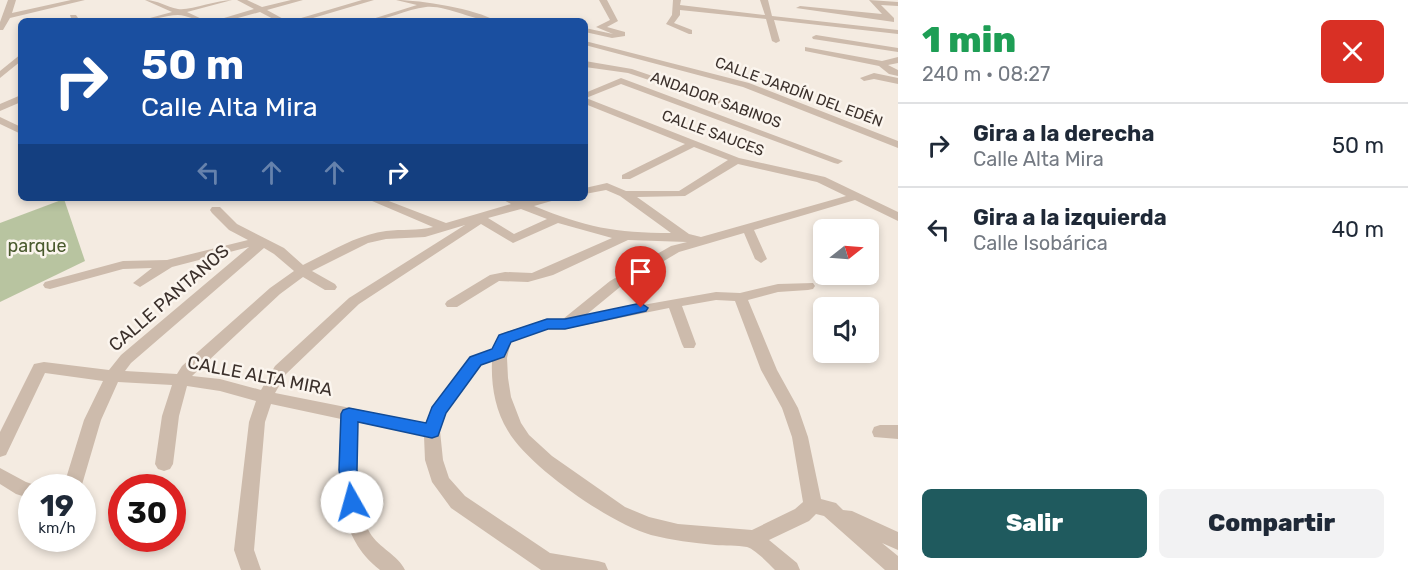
<!DOCTYPE html>
<html lang="es">
<head>
<meta charset="utf-8">
<style>
	:root { --surface:#fff; --page:#f2f2f3; --text:#1f2937; --muted:#747a83; --line:#e0e1e3; --accent:#1f5a5e }
	body { margin:0; font-family:Rubik,sans-serif; background:var(--page); color:var(--text); height:100vh; display:flex; flex-direction:column; font-size:22px; white-space:nowrap }
	* { box-sizing:border-box; margin:0 }
	p { font-size:20px; color:var(--muted) }
	.icon { flex:none; width:33px; height:33px; fill:none; stroke:currentColor; stroke-width:2; stroke-linecap:round; stroke-linejoin:round }
	.map { position:relative; flex:1; overflow:hidden }
	.side { display:flex; flex-direction:column; background:var(--surface); width:510px }
	.side>* { flex:none }
	.banner { position:absolute; left:18px; top:18px; width:570px; height:183px; border-radius:9px; box-shadow:0 3px 9px #0003; background:#1a4fa0; color:#fff; overflow:hidden }
	.needle { width:39px; rotate:73deg }
	.controls { position:absolute; left:813px; top:219px; display:grid; gap:12px }
	.controls a { display:grid; place-items:center; width:66px; height:66px; border-radius:9px; background:var(--surface); box-shadow:0 3px 9px #0003; font-size:30px }
	.speed { position:absolute; left:18px; top:474px; display:flex; gap:12px; font-size:30px; font-weight:700; text-align:center }
	.speed>* { display:grid; place-content:center; width:78px; height:78px; border-radius:50%; background:var(--surface); box-shadow:0 3px 9px #0003; line-height:1 }
	.speed small { font-size:15px; font-weight:400 }
	.speed .limit { border:9px solid #d22; background:#fff; color:#111 }
	.pin { position:absolute; display:grid; place-items:center; width:51px; height:51px; color:#fff; margin:-62px -26px; border-radius:50% 50% 50% 0; rotate:-45deg; box-shadow:0 0 6px #0007 }
	.pin .icon { rotate:45deg }
	.me { position:absolute; width:66px; margin:-33px; rotate:353deg; stroke-linejoin:round; filter:drop-shadow(0 0 4px #0008) }
	.turn { display:flex; align-items:center; gap:21px; height:126px; padding:0 24px; font-size:27px }
	.turn .icon { width:78px; height:78px; stroke-width:2.5 }
	.turn b { display:block; font-size:42px; line-height:51px }
	.lanes { display:flex; align-items:center; height:57px; padding:0 24px; background:#0003; justify-content:center; gap:30px; direction:ltr }
	.lanes .off { opacity:.35 }
	.round { display:grid; place-items:center; flex:none; width:63px; height:63px; border-radius:9px; background:var(--page) }
	.overview { display:flex; align-items:center; justify-content:space-between; height:102px; padding:0 24px }
	h1 { font-size:36px; font-weight:800; line-height:45px; color:#1e9e55 }
	.button { display:flex; gap:12px; margin-top:auto; padding:12px 24px }
	.button a { flex:1; height:69px; border-radius:9px; background:var(--accent); color:#fff; font-size:24px; font-weight:800; line-height:69px; text-align:center }
	.button a+a { background:var(--page); color:var(--text) }
	ul { padding:0; list-style:none }
	li { display:flex; align-items:center; gap:18px; height:84px; padding:0 24px; border-top:2px solid var(--line) }
	li div { flex:1 }
	li b { display:block; font-size:22px }
	li em { font-style:normal }
	main { display:flex; flex:1; min-height:0 }
	.map>svg:first-child { display:block }
	.green { fill:#b8c4a0 }
	.lines { fill:none; stroke-linecap:round; stroke-linejoin:round }
	.minor { fill:#cdbbac; fill-rule:evenodd }
	.route { fill:#1a73e8; stroke:#114b97; stroke-width:1.5 }
	.labels { text-anchor:middle; dominant-baseline:central; stroke-width:5; stroke-linejoin:round; paint-order:stroke }
	.far-street-label { font-size:15px; fill:#3b302b; stroke:#fbf5ee }
	.park-label { font-size:18px; fill:#4a5a2e; stroke:#fbf5ee }
	.street-label { font-size:18px; fill:#3b302b; stroke:#fbf5ee }
</style>
</head>
<body>
<main>
<div class="map">
<svg width="898" height="570" viewBox="0 0 898 570">
	<rect width="100%" height="100%" fill="#f4ebe1"/>
	<!-- green -->
	<polygon class="green" points="64,199 85,261 0,302 0,223"/>
	<g class="lines">
		<!-- minor -->
		<g class="minor">
			<polygon points="8,0 16,0 12,13 71,0 85,0 10,18 3,30 0,30 0,22"/>
			<path d="M145 0C158 0 166 7 178 9 190 11 216 0 232 0L187 12 206 21C196 21 187 15 178 15 165 15 152 21 139 21L172 12Z"/>
			<polygon points="237,0 247,0 262,7 291,0 303,0 267,10 287,21 277,21 260,12 227,21 214,21 254,9"/>
			<polygon points="362,0 374,0 303,21 291,21"/>
			<path d="M396 0C421 0 476 9 496 21 473 21 446 5 426 7 406 9 387 21 366 21L417 5Z"/>
			<polygon points="599,0 607,0 618,21 607,27 625,32 625,36 612,38 585,32 585,28 613,34 596,27 610,20"/>
			<polygon points="673,0 681,0 680,5 765,15 760,0 768,0 772,16 898,30 898,34 774,20 780,41 776,43 772,41 766,19 680,10 680,15 674,23 692,30 692,34 689,34 666,24 672,15"/>
			<polygon points="869,0 898,2 898,6 881,5 894,18 894,22 796,8 800,6 882,14"/>
			<polygon points="70,15 76,15 80,21 72,21"/>
			<polygon points="816,35 898,48 898,52 813,39 812,37"/>
			<polygon points="585,41 749,83 898,141 898,148 743,87 585,45"/>
			<polygon points="805,47 882,61 898,57 898,63 888,65 898,70 898,76 889,74 879,66 805,51"/>
			<polygon points="21,54 21,61 0,78 0,71"/>
			<polygon points="585,61 632,69 752,110 744,112 628,73 585,67"/>
			<polygon points="874,73 898,78 898,84 874,79 864,81 860,78"/>
			<path d="M621 78 843 161 838 164 834 163 621 84 586 98 739 158 825 177 898 212V221L855 200 754 230 767 259 761 263 755 259 744 233 679 252 620 287 586 315 716 292 740 293 778 284 813 283 815 286 813 289 808 290 778 292 748 300 777 370 798 408 808 437 821 499 836 503 843 510 852 511 898 532V550L882 543 898 556V570H885L824 516 816 514 809 521 769 540 797 563 800 570H775C768 563 756 550 747 547 737 545 725 546 715 545 693 543 672 540 651 535 610 523 530 468 508 431 495 410 491 385 492 361L480 365 446 413 440 431 443 460 449 478 465 496 550 553 598 561 605 563 608 570H541L451 508 432 482 425 460 424 436 357 422C356 454 353 506 370 533 379 548 398 555 405 570H380C333 534 338 472 341 419L271 404 265 422 254 550 261 570H241L234 550 249 422 256 401 220 391 187 386 179 416 173 464 170 469 164 471 158 469 155 464 162 416 172 385 118 382 101 420 81 488H63L84 420 103 381 45 373 6 455 0 457V432L34 364 44 362 109 370 121 355 249 247 172 267 140 287 133 283 152 268 123 269 50 289 45 288 43 285 45 282 123 261 167 260 248 240 229 230 212 213 210 210 212 207H220L237 224 284 248 303 265C330 252 356 235 386 231 402 229 418 231 433 227L365 198H381L446 223 511 204 500 198C508 198 520 201 526 200 536 200 546 198 557 198L555 200 534 206C585 227 615 233 671 233L620 196 606 190 585 194V188L607 183 626 191H679L728 160 694 147 630 179H622V175L685 144 585 104V93ZM738 164 817 182 846 196 701 237 689 234 637 197 685 196ZM521 209 547 219 514 234 488 218ZM558 223 612 238 532 273 505 272 490 275 447 301 445 304 447 307H457L499 281 528 282 553 275 628 240 687 242 671 246 610 281 563 319H547L500 334 494 349 470 357 432 407 426 423 275 393 286 374 359 304 481 224 513 243ZM465 225 349 298 275 366 261 390 220 379 192 376 280 294 303 277 325 290H335L337 287 335 284 312 271 368 243 386 239 425 237ZM264 248 274 254 294 271 270 288 182 366 177 374 125 371 131 363ZM716 300 735 301 761 370 782 408 792 437 803 502 795 509 752 530 678 524 649 517 625 507 552 456 529 435 521 423 511 397 508 378 507 358 511 341 548 329H565L669 308 682 344 684 348H694L696 344 682 306Z"/>
			<polygon points="21,95 21,102 0,111 0,104"/>
			<polygon points="0,117 21,127 21,134 0,124"/>
			<polygon points="880,425 898,425 898,439 874,437 872,432 874,427"/>
			<polygon points="0,468 26,482 38,486 39,488 32,488 32,499 16,494 0,484"/>
		</g>
	</g>
	<!-- route -->
	<polygon class="route" points="641,303 648,308 646,311 565,329 548,329 511,342 504,357 481,365 446,413 438,436 432,438 358,422 357,470 361,502 359,508 352,510 345,508 339,470 341,414 343,410 349,408 426,423 432,407 470,357 492,349 499,335 547,319 565,319"/>
	<g class="labels">
		<!-- far-street labels -->
		<g class="far-street-label">
			<text transform="translate(799 92) rotate(20)">CALLE JARDÍN DEL EDÉN</text>
			<text transform="translate(716 100) rotate(20)">ANDADOR SABINOS</text>
			<text transform="translate(713 133) rotate(20)">CALLE SAUCES</text>
		</g>
		<!-- park labels -->
		<g class="park-label">
			<text x="37" y="246">parque</text>
		</g>
		<!-- street labels -->
		<g class="street-label">
			<text transform="translate(169 298) rotate(-41)">CALLE PANTANOS</text>
			<text transform="translate(260 376) rotate(11)">CALLE ALTA MIRA</text>
		</g>
	</g>
</svg>
<div class="controls">
<a><svg class="needle" viewBox="-14 -14 28 28"><path d="M0-13l5 13h-10z" fill="#e53935"/><path d="M0 13l5-13h-10z" fill="#747a83"/></svg></a>
<a><svg class="icon" aria-label="sound" viewBox="0 0 24 24"><path d="M4 9h4l5-4v14l-5-4H4zM17 9q2 3 0 6"/></svg></a>
</div>
<div class="speed"><div>19<small>km/h</small></div><div class="limit">30</div></div>
<div class="pin" style="left:641px;top:308px;background:#d93025"><svg class="icon" aria-label="arrive" viewBox="0 0 24 24"><path d="M6 21V4h12l-3 4 3 4H6"/></svg></div>
<svg class="me" style="left:352px;top:502px" viewBox="-20 -20 40 40"><circle r="19" fill="#fff"/><path d="M0-13L10 11 0 6-10 11z" fill="#1a73e8"/></svg>
<div class="banner">
<div class="turn"><svg class="icon" aria-label="right" viewBox="0 0 24 24"><path d="M7 20v-9h11M14 6l5 5-5 5"/></svg><div><b>50 m</b>Calle Alta Mira</div></div>
<div class="lanes"><svg class="icon off" aria-label="left" viewBox="0 0 24 24"><path d="M17 20v-9H6M10 6l-5 5 5 5"/></svg><svg class="icon off" aria-label="ahead" viewBox="0 0 24 24"><path d="M12 20V5M6 11l6-6 6 6"/></svg><svg class="icon off" aria-label="ahead" viewBox="0 0 24 24"><path d="M12 20V5M6 11l6-6 6 6"/></svg><svg class="icon" aria-label="right" viewBox="0 0 24 24"><path d="M7 20v-9h11M14 6l5 5-5 5"/></svg></div>
</div>
</div>
<section class="side">
<div class="overview"><div><h1>1 min</h1><p>240 m · 08:27</p></div><a class="round" style="background:#d93025;color:#fff"><svg class="icon" aria-label="close" viewBox="0 0 24 24"><path d="M6 6l12 12M18 6L6 18"/></svg></a></div>
<ul>
<li><svg class="icon" aria-label="right" viewBox="0 0 24 24"><path d="M7 20v-9h11M14 6l5 5-5 5"/></svg><div><b>Gira a la derecha</b><p>Calle Alta Mira</p></div><em>50 m</em></li>
<li><svg class="icon" aria-label="left" viewBox="0 0 24 24"><path d="M17 20v-9H6M10 6l-5 5 5 5"/></svg><div><b>Gira a la izquierda</b><p>Calle Isobárica</p></div><em>40 m</em></li>
</ul>
<div class="button"><a>Salir</a><a>Compartir</a></div>
</section>
</main>
</body>
</html>
